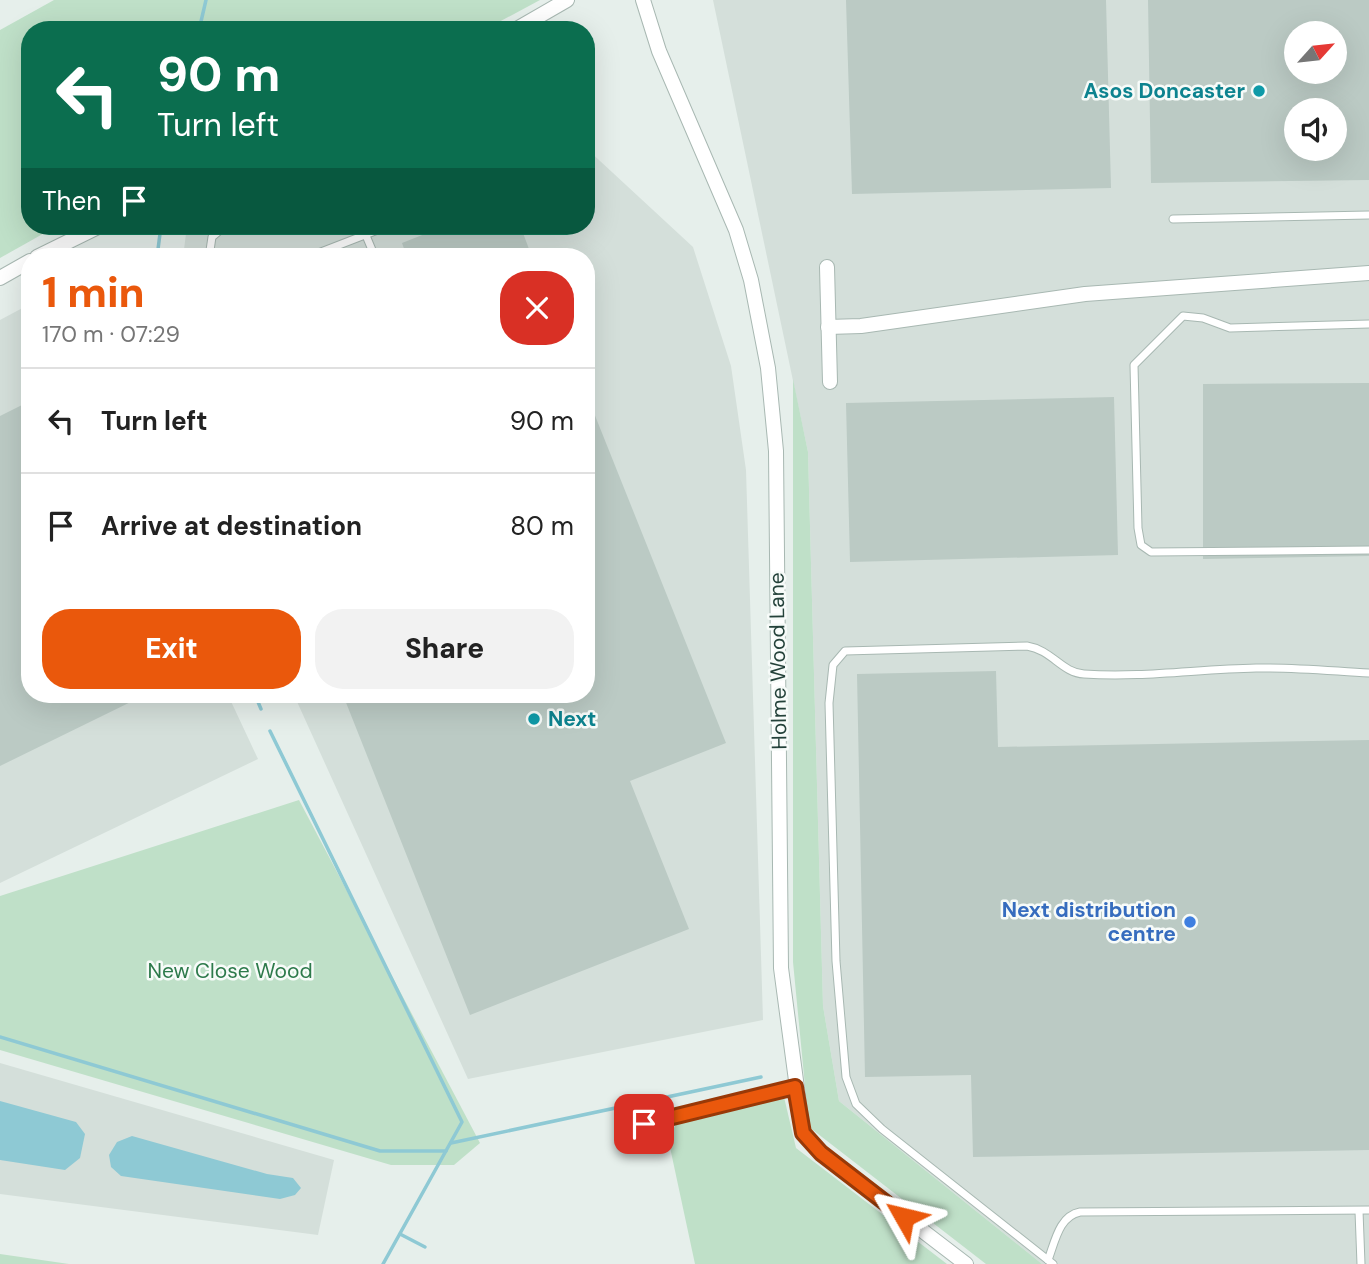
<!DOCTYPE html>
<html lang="en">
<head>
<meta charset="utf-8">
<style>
	:root { --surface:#fff; --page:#f2f2f2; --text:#222; --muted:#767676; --line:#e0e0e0; --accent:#ea580c }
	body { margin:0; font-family:"DM Sans",sans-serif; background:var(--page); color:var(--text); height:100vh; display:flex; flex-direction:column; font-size:26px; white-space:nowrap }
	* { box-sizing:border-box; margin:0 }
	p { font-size:23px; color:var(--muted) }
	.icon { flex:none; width:38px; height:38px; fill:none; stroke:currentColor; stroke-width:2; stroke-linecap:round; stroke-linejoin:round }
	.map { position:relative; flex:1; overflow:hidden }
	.sheet { position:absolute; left:21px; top:248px; width:574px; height:455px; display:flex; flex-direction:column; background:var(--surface); border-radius:28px; box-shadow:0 7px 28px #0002 }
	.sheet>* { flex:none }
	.top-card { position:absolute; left:21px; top:21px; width:574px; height:214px; border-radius:28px; box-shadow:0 7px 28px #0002; background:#0b6e4f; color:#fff; overflow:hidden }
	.needle { width:46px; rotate:63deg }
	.fabs { position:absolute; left:1284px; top:21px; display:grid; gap:14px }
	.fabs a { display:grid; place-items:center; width:63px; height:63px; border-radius:50%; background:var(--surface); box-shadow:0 7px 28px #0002; font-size:35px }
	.pin { position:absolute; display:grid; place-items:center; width:60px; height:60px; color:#fff; margin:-30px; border-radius:14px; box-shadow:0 4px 10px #0006 }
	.me { position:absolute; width:77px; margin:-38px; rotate:307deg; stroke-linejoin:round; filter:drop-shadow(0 0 5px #0008) }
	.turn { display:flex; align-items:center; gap:24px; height:147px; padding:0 21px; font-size:32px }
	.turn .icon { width:91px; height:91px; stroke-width:2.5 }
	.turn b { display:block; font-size:49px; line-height:60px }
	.then { display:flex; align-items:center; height:66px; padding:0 21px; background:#0003; gap:14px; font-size:26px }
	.round { display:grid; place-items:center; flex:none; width:74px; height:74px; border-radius:28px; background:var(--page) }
	.overview { display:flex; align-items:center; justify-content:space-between; height:119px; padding:0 21px }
	h1 { font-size:42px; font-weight:800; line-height:52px; color:var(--accent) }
	.cta { display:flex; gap:14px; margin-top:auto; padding:14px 21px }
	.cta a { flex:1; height:80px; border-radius:28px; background:var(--accent); color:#fff; font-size:28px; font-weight:800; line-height:80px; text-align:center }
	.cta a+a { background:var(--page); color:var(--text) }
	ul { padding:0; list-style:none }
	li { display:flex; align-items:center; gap:21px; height:105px; padding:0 21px; border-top:2px solid var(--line) }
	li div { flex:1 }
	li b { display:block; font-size:26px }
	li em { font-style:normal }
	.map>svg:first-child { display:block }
	.built { fill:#d4dfda; fill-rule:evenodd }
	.green { fill:#bfe0c8 }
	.water { fill:#8ec9d4 }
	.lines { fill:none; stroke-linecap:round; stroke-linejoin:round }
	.stream { stroke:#8ec9d4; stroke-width:3.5 }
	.building { fill:#bbcac4; fill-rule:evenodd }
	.service-casing { stroke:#a8b8b2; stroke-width:9 }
	.minor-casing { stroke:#a8b8b2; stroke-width:16 }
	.service { stroke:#fff; stroke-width:7 }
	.minor { stroke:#fff; stroke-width:14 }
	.route-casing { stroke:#983908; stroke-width:18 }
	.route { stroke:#ea580c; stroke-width:12 }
	.culture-dot { fill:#0f9aa8; stroke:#f7fbf9; stroke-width:2.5 }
	.shop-dot { fill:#3f7fe0; stroke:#f7fbf9; stroke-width:2.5 }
	.labels { text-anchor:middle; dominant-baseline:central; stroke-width:5; stroke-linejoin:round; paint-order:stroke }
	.culture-label { font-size:21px; font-weight:bold; fill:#0d838f; stroke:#f7fbf9; text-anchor:end }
	.street-label { font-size:21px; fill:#24423a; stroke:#f7fbf9 }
	.shop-label { font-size:21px; font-weight:bold; fill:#366cbe; stroke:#f7fbf9; text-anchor:end }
	.park-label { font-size:21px; fill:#2d7a4b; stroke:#f7fbf9 }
</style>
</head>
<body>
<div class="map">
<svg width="1369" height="1264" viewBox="0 0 1369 1264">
	<rect width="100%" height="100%" fill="#e6efeb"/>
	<!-- built -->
	<g class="built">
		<path d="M713 0H1369V1264H1042L839 1101 823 1006 808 452ZM1297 33H1335V72H1297ZM1297 110H1335V149H1297Z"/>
		<polygon points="586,148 693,247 731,366 746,470 763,1020 468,1079 294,695 586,695 586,257 183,257 187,226 586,226"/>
		<polygon points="30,304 30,695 228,695 258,759 0,883 0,320"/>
		<polygon points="0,1063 334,1160 318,1235 0,1194"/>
	</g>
	<!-- green -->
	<g class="green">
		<polygon points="54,0 540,0 484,30 30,30 30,226 57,226 0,258 0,30"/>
		<polygon points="793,379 808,452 823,1006 839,1101 1042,1264 986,1264 809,1127 793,962"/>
		<polygon points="299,800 480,1143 454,1165 391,1165 0,1050 0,896"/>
		<polygon points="784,1097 796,1148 947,1264 695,1264 668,1138 680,1118"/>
		<polygon points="0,1254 69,1264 0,1264"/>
	</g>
	<!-- water -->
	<g class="water">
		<polygon points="0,1101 76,1122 85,1134 80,1158 65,1170 0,1160"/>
		<polygon points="132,1136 267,1174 293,1178 301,1188 295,1195 280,1199 121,1176 111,1167 109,1155 117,1142"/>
	</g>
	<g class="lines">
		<!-- stream -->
		<g class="stream">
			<polyline points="199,30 206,0"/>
			<polyline points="157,257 161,226"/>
			<polyline points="255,695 261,709"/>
			<polyline points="270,731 462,1122 383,1264"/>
			<polyline points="0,1037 380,1151 446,1151"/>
			<polyline points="451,1143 761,1077"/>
			<polyline points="400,1234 425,1247"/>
		</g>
	</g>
	<!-- building -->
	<g class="building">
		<polygon points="846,0 1106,0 1111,188 852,194"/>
		<path d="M1148 0H1369V180L1151 183ZM1297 33H1335V72H1297ZM1297 110H1335V149H1297Z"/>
		<polygon points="445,226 541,226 523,233 532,257 407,257 402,243"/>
		<polygon points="1369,383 1369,556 1203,559 1203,384"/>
		<polygon points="586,393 726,743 630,781 689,929 470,1015 343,695 586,695"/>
		<polygon points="1114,397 1118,555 850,562 846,403"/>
		<polygon points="30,401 30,695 145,695 0,766 0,416"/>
		<polygon points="996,671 998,747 1369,740 1369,1150 973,1157 971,1075 865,1077 857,674"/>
	</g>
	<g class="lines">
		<defs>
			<g id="service">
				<polyline points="1173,219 1369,215"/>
				<polyline points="362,226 375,257"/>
				<polyline points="209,257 212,237 225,226"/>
				<polyline points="308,257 388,226"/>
				<polyline points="1369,324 1230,328 1203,318 1183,316 1134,365 1138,528 1141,545 1151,552 1369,550"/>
				<polyline points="644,1124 795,1087"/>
				<polyline points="1359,1211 1361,1264"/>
				<path d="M1048 1260C1055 1242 1059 1216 1080 1212L1369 1210"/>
				<path d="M1053 1264 882 1129 856 1104 846 1077 836 961 829 703 833 665 845 651 1027 646C1052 650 1062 673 1084 674 1141 678 1199 669 1256 668 1293 667 1332 671 1369 673"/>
			</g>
			<g id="minor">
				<polyline points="643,0 659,51 736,230 751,280 768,368 776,451 781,968 803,1133 821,1153 966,1264"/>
				<polyline points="515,30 567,0"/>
				<polyline points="37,257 100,226"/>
				<polyline points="827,267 830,382"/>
				<polyline points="0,278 30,261"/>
				<polyline points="828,327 861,326 1085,294 1369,273"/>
			</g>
		</defs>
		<!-- service casing -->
		<use href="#service" class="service-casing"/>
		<!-- minor casing -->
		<use href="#minor" class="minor-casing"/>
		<!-- service -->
		<use href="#service" class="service"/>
		<!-- minor -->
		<use href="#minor" class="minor"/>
	</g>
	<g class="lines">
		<defs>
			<polyline id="route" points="644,1124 795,1087 803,1133 821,1153 904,1217"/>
		</defs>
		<!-- route casing -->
		<use href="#route" class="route-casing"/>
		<!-- route -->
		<use href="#route" class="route"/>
	</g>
	<!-- markers -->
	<g class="culture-dot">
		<circle cx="1259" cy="91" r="7"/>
		<circle cx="534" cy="719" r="7"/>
	</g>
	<circle class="shop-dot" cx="1190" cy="922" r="7"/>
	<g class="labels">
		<!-- culture labels -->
		<g class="culture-label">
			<text x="1245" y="91">Asos Doncaster</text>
			<text x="548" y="719" text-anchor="start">Next</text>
		</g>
		<!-- street labels -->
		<g class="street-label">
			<text transform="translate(778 661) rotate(-91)">Holme Wood Lane</text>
		</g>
		<!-- shop labels -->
		<g class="shop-label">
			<text x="1176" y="910">Next distribution<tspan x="1176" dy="24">centre</tspan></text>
		</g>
		<!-- park labels -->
		<g class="park-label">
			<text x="230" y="971">New Close Wood</text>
		</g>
	</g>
</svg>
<div class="fabs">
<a><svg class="needle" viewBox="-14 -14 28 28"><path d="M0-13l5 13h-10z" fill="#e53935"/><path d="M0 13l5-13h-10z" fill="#767676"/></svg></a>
<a><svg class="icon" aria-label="sound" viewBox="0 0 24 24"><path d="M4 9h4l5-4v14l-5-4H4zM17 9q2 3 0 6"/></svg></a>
</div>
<div class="pin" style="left:644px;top:1124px;background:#d93025"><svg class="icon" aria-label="arrive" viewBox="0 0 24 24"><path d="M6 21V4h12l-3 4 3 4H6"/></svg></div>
<svg class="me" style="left:904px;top:1217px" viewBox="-20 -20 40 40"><path d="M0-17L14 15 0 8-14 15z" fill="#ea580c" stroke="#fff" stroke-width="4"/></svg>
<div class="top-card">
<div class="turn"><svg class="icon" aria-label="left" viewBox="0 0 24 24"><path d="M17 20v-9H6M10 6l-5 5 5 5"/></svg><div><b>90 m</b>Turn left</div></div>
<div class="then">Then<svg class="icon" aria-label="arrive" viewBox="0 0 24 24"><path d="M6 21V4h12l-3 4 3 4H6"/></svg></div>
</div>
<section class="sheet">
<div class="overview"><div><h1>1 min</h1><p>170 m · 07:29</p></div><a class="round" style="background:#d93025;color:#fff"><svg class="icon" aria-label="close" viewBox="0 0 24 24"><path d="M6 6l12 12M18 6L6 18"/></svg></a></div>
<ul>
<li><svg class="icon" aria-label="left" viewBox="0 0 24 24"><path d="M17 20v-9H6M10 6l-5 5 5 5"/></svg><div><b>Turn left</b></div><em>90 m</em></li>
<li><svg class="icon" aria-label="arrive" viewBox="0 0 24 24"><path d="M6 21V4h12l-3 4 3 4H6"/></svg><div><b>Arrive at destination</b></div><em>80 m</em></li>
</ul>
<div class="cta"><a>Exit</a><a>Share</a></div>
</section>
</div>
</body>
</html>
